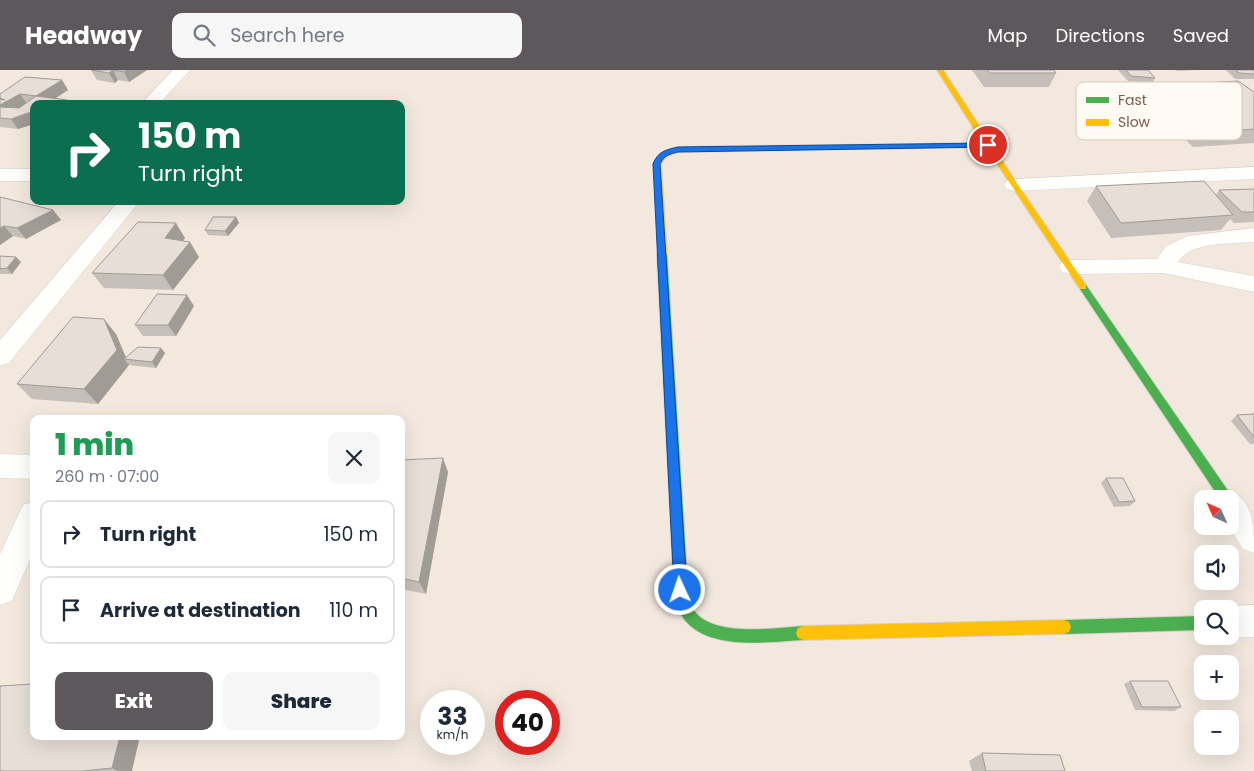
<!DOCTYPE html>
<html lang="en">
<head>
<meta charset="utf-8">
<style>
	:root { --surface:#fff; --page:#f6f6f7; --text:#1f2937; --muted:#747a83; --line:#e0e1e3; --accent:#5c585b }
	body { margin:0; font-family:Poppins,sans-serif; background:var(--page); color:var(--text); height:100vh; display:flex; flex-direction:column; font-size:19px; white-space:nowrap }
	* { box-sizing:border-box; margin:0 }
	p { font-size:16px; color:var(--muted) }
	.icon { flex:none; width:28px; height:28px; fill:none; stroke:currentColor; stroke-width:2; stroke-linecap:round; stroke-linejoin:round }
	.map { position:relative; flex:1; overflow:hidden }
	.side { position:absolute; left:30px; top:345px; width:375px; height:325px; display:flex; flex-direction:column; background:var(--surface); border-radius:10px; box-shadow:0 5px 20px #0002 }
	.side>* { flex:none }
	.hud { position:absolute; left:30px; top:30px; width:375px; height:105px; border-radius:10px; box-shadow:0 5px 20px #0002; background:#0b6e4f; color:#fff; overflow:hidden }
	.needle { width:32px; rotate:315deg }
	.buttons { position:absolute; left:1194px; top:420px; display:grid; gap:10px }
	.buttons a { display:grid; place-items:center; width:45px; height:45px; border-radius:10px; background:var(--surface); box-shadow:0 5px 20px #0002; font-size:25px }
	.speed { position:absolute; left:420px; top:620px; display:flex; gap:10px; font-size:25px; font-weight:700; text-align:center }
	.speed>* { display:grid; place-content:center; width:65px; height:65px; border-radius:50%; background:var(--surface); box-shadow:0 5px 20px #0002; line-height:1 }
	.speed small { font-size:12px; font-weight:400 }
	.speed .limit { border:8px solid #d22; background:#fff; color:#111 }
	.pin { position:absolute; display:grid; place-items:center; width:42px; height:42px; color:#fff; margin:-21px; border:2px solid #fff; border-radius:50%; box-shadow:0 1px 5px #0007 }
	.me { position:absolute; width:55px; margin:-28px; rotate:357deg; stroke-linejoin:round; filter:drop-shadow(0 0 4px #0008) }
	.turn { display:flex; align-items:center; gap:18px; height:105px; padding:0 25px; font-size:22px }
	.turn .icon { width:65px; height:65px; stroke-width:2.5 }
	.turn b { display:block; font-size:35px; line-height:42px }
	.round { display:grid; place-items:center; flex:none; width:52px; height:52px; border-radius:10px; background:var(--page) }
	.headline { display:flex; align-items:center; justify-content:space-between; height:85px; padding:0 25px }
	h1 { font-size:30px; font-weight:800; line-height:38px; color:#1e9e55 }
	.action { display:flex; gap:10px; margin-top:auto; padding:10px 25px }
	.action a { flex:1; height:58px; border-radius:10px; background:var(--accent); color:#fff; font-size:20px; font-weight:800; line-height:58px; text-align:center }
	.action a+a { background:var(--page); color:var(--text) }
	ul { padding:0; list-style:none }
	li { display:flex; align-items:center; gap:15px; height:68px; margin:0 10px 8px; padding:0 15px; border:2px solid var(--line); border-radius:10px }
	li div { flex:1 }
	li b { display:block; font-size:19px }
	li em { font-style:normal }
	header { display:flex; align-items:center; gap:30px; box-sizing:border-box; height:70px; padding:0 25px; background:var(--accent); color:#fff }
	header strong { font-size:24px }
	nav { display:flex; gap:28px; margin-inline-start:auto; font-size:18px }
	.search { width:350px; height:45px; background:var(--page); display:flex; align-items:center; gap:12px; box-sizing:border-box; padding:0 18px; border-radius:10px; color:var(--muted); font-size:19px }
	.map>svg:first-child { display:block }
	.residential { fill:#f2e8de; fill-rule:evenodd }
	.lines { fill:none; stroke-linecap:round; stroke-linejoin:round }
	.street-casing { stroke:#d7d1cb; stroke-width:1 }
	.fast-casing { stroke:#d9d2cb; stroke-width:2 }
	.slow-casing { stroke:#d9d2cb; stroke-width:2 }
	.street { fill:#fefefd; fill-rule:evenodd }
	.fast { fill:#4caf50; fill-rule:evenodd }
	.slow { fill:#ffc107; fill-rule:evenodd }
	.wall { fill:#c6bfb9 }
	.shaded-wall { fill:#a19b96 }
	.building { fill:#e6ded7; stroke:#a19b96 }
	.route { fill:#1a73e8; stroke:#114b97 }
	.key { fill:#fffaf3; stroke:#d7cbc1; stroke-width:1 }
	.key-label { font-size:14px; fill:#7a5c4d }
</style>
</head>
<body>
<header>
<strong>Headway</strong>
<div class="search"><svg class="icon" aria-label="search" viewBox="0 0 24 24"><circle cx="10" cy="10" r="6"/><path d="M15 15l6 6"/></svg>Search here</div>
<nav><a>Map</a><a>Directions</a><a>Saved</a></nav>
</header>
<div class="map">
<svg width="1254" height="701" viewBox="0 0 1254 701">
	<rect width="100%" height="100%" fill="#f9f5f0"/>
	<!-- residential -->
	<path class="residential" d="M0 0H1254V701H0ZM34 34H401V131H34ZM34 349H401V666H34ZM1202 429H1230V456H1202ZM1202 484H1230V511H1202ZM1202 539H1230V566H1202ZM1202 594H1230V621H1202ZM431 631H474V674H431ZM506 631H549V674H506ZM1202 649H1230V676H1202Z"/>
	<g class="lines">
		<defs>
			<g id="street">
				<polygon points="173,0 190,0 159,34 141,34"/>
				<polygon points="1254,97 1254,109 1014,121 1007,119 1004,115 1007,111 1014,109"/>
				<rect x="0" y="99" width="34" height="12"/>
				<polygon points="119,131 140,131 9,293 0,296 0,270"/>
				<path d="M1254 158V172C1231 174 1192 171 1178 192L1254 206V222L1163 203 1070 204 1062 202 1059 197 1062 192 1070 190 1157 189 1166 176 1188 166Z"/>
				<polygon points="0,384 34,385 34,409 0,408"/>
				<path d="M1230 421C1254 431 1254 457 1254 483L1243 479 1228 456H1230V429H1217L1219 425Z"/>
				<polygon points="34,431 34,480 12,531 0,535 0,484 23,435"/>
				<polygon points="1254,535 1254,567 1230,568 1225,566 1230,566 1230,539 1222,539 1230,536"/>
			</g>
			<g id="fast">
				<path d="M662 181 667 184 688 520C689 526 690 533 693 539 711 568 774 558 803 556L808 558 810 563 808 568 803 570C768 572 708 581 684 549 678 541 677 530 674 520L657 184Z"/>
				<polygon points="1083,214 1086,215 1231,425 1233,429 1231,433 1230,433 1230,429 1220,429 1080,219 1080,215"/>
				<polygon points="1202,546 1202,560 1064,564 1059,562 1057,557 1059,552 1064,550"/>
			</g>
			<g id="slow">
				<path d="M937 0H943L1018 115 1086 215V219H1080L986 77 677 82 666 87 661 94 667 184 665 186H659L653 94C659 83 666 80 678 77L983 73Z"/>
				<polygon points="1064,550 1069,552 1071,557 1069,562 1064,564 803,570 798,568 796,563 798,558 803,556"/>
			</g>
		</defs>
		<!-- street casing -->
		<use href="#street" class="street-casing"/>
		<!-- fast casing -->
		<use href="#fast" class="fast-casing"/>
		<!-- slow casing -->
		<use href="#slow" class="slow-casing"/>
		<!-- street -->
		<use href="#street" class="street"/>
		<!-- fast -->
		<use href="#fast" class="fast"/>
		<!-- slow -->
		<use href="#slow" class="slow"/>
	</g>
	<!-- wall -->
	<g class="wall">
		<polygon points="91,0 147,0 129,12 118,10 115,13 97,10"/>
		<polygon points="972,0 1054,0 1056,3 1049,17 984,17"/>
		<polygon points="1118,0 1148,0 1155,8 1152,13 1128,11"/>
		<polygon points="1174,0 1196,0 1178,1"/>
		<polygon points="1226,0 1254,0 1254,9 1235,9"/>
		<polygon points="62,10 68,20 55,28 67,30 70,34 34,34 34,54 18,59 0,57 0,24"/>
		<polygon points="1152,16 1254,22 1254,73 1193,77 1144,30"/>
		<polygon points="1096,116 1216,125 1219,120 1254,119 1254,152 1234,153 1230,149 1221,160 1111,168 1087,131"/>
		<polygon points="0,127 53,140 61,150 26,169 13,166 0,175"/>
		<polygon points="236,147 239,153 228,166 208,165 205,160"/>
		<polygon points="185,168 183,171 199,187 173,220 104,218 92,203"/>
		<polygon points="0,186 16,187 21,192 12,204 0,204"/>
		<polygon points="194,236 176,266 143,266 135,255"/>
		<polygon points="116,264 126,288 165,283 156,298 129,295 98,334 32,329 17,314"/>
		<polygon points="1254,344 1254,374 1250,374 1231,351 1237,345"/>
		<polygon points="401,390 448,402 426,524 401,519"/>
		<polygon points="1106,408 1135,431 1130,436 1114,437 1101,413"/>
		<polygon points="1130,611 1181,637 1174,641 1135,640 1124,614"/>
		<polygon points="0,616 132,701 0,701"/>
		<polygon points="982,683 1065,701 972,701 969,691"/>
	</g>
	<!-- shaded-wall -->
	<g class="shaded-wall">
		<polygon points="113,0 118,10 115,13 109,3"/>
		<polygon points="127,0 147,0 129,12 124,2"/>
		<polygon points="62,10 68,20 47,34 36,26"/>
		<polygon points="20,24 27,34 5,47 0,40 0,35"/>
		<polygon points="67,30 70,34 58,34"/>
		<polygon points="34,41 34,54 18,59 11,49"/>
		<polygon points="53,140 61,150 26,169 17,158"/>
		<polygon points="236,147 239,153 228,166 225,161"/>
		<polygon points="176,153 185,168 175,183 165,168"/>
		<polygon points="4,156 13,166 0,175 0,158"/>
		<polygon points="190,172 199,187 173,220 163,205"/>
		<polygon points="16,187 21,192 12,204 7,198"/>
		<polygon points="187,225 194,236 176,266 168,255"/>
		<polygon points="104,249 116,264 127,290 124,289 129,295 98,334 84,319"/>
		<polygon points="161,278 165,283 156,298 152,292"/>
		<polygon points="443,388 448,402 426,524 419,512"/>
		<polygon points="120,666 140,666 132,701 118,701 112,698"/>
	</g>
	<!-- building -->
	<g class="building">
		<polygon points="91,0 127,0 124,2 113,0 109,3"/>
		<polygon points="987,0 1054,0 1056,3 990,3"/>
		<polygon points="1126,0 1148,0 1155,8 1131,6"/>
		<polygon points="1235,0 1254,0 1254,4 1239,3"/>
		<polygon points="25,7 62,10 36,26 67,30 64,32 58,34 34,34 34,41 11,49 0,48 0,37 19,38 36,26 20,24 0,35 0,29 5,30 0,28 0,24"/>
		<polygon points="1238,11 1254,22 1254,59 1203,63 1152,16"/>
		<polygon points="1204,111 1233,145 1121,153 1096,116"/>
		<polygon points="1254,119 1254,142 1242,142 1219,120"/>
		<polygon points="0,127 53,140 17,158 4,156 0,158"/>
		<polygon points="213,147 236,147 225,161 205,160"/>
		<polygon points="138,152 176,153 165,168 190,172 163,205 92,203"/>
		<polygon points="0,186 16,187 7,198 0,199"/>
		<polygon points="157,224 187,225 168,255 135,255"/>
		<polygon points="73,247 104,249 117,280 84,319 17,314"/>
		<polygon points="138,277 161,278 152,292 124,289"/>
		<polygon points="1254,344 1254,367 1237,345"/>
		<polygon points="443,388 419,512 401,508 401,390"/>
		<polygon points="1106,408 1123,408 1135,431 1119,432"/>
		<polygon points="1130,611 1168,611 1181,637 1142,637"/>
		<polygon points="34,614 34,666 120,666 112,698 83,701 0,701 0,616"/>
		<polygon points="982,683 1060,685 1065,701 986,701"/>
	</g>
	<!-- route -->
	<path class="route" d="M988 73 991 75 990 77 678 82C670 84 664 85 660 94L687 520 685 524 680 526 676 524 674 520 653 94C658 81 666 80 678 77Z"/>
	<!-- legend -->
	<rect x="1076" y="12" width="166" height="58" rx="8" class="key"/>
	<rect x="1086" y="27" width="23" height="6" fill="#4caf50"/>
	<rect x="1086" y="49" width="23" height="7" fill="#ffc107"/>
	<g class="key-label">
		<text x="1118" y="35">Fast</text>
		<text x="1118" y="57">Slow</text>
	</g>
</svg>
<div class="buttons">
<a><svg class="needle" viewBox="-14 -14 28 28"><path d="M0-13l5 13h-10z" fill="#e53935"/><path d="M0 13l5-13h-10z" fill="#747a83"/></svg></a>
<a><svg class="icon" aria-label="sound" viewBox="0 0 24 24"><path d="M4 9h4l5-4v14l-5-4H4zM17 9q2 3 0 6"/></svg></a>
<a><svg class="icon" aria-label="search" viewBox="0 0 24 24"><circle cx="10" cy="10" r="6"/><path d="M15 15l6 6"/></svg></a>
<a>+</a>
<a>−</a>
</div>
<div class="speed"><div>33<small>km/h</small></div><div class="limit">40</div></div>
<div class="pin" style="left:988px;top:75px;background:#d93025"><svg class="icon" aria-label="arrive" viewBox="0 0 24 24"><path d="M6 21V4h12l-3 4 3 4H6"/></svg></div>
<svg class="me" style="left:680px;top:520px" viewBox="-20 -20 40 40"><circle r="17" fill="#1a73e8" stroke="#fff" stroke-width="3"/><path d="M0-11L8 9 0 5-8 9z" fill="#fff"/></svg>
<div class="hud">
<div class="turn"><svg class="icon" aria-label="right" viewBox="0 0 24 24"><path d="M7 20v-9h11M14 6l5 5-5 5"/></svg><div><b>150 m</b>Turn right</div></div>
</div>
<section class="side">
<div class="headline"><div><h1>1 min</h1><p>260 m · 07:00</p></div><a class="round"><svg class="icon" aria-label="close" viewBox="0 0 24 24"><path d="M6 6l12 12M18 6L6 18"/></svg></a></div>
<ul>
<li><svg class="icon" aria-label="right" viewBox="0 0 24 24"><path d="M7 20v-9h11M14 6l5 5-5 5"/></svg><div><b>Turn right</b></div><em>150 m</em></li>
<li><svg class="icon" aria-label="arrive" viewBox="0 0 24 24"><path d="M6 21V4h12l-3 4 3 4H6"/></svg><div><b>Arrive at destination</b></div><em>110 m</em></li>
</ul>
<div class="action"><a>Exit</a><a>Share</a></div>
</section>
</div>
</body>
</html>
